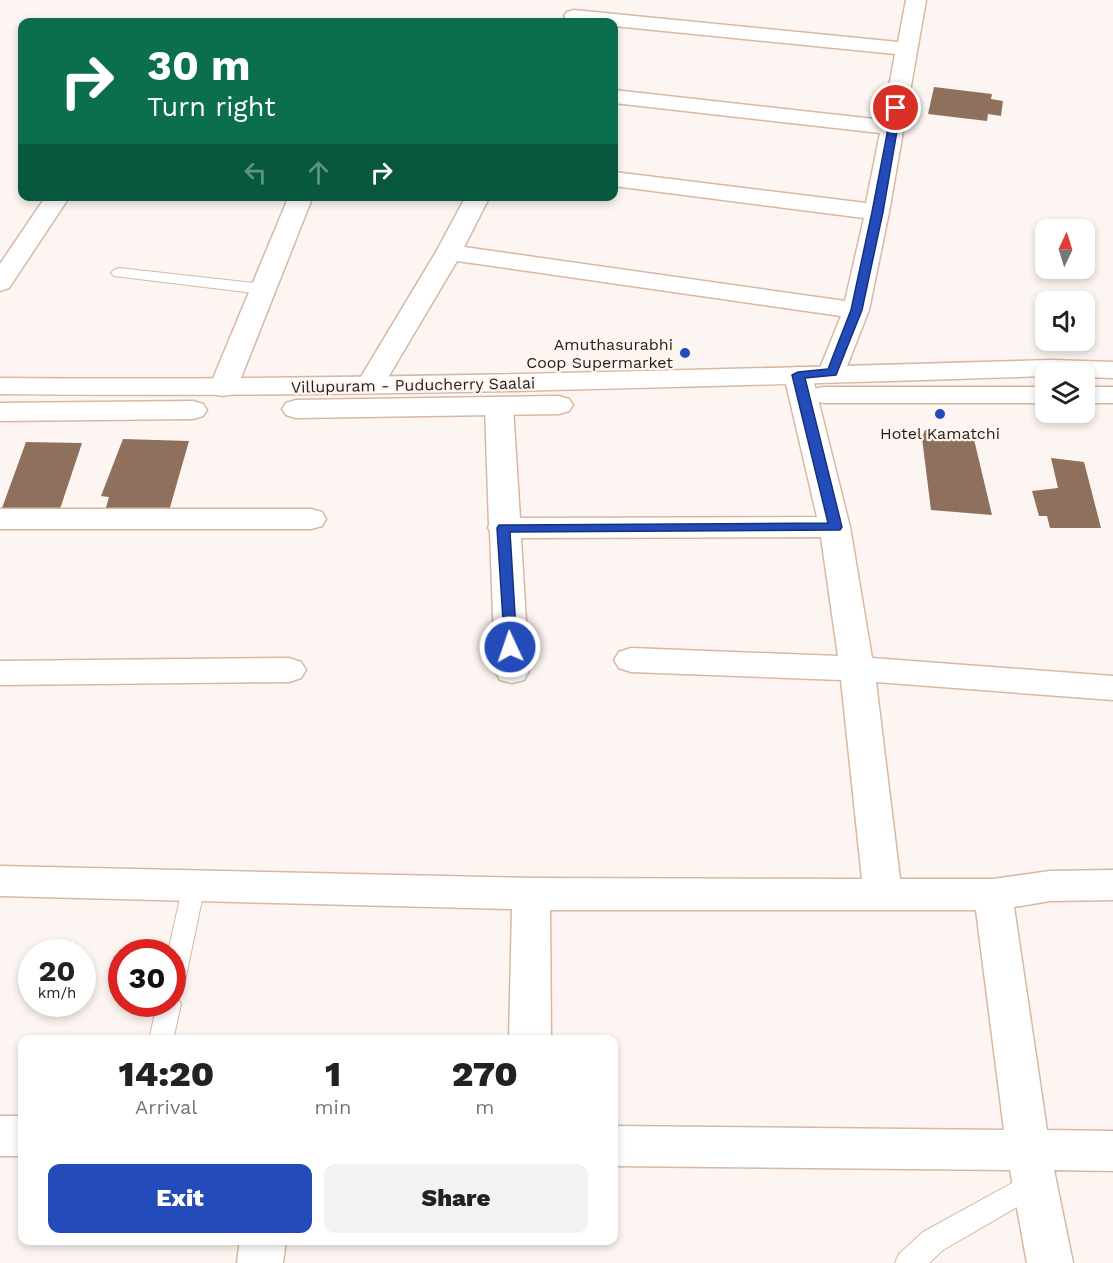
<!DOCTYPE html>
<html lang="en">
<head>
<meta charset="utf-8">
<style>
	:root { --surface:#fff; --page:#f2f2f2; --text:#222; --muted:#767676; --accent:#234bba }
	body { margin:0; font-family:"Work Sans",sans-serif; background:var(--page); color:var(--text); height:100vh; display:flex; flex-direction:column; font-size:22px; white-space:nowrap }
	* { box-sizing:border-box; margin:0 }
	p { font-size:20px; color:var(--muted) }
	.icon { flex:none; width:33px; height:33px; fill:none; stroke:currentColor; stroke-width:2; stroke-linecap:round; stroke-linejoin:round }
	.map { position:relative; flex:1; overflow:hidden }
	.drawer { position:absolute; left:18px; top:1035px; width:600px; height:210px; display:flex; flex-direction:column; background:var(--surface); border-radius:12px; box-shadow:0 3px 9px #0003 }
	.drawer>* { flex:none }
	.guide { position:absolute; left:18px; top:18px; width:600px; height:183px; border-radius:12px; box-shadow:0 3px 9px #0003; background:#0b6e4f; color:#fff; overflow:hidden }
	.needle { width:39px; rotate:4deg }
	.buttons { position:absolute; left:1035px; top:219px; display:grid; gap:12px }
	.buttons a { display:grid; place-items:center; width:60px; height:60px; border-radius:12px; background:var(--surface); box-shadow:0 3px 9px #0003; font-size:30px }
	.speed { position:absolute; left:18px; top:939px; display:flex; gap:12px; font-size:30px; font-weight:700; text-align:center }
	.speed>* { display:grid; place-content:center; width:78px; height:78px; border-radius:50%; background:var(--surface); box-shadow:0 3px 9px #0003; line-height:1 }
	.speed small { font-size:15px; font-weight:400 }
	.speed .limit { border:9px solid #d22; background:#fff; color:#111 }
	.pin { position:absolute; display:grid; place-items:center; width:51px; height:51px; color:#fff; margin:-26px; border:3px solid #fff; border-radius:50%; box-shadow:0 2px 6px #0007 }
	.me { position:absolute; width:66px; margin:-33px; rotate:357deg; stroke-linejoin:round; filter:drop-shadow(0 0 4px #0008) }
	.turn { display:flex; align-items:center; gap:21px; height:126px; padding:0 30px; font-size:27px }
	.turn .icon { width:78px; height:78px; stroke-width:2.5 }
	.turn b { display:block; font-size:42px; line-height:51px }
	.lanes { display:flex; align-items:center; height:57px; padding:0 30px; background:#0003; justify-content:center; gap:30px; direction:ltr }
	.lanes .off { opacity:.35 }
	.eta { display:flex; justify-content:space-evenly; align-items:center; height:102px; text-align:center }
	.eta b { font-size:36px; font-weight:800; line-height:42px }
	.button { display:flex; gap:12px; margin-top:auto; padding:12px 30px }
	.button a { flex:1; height:69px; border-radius:12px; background:var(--accent); color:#fff; font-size:24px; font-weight:800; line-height:69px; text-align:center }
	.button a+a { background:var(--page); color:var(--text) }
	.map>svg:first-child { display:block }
	.building { fill:#8e705d }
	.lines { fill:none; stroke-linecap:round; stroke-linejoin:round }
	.service-casing { stroke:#d8b8a2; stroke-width:2 }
	.minor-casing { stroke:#d8b8a2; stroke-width:3 }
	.trunk-casing { stroke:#d8b8a2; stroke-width:3 }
	.service { fill:#fff; fill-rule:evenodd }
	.minor { fill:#fff; fill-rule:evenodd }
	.trunk { fill:#fff; fill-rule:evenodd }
	.route { fill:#234bba; stroke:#173179; stroke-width:1.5 }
	.poi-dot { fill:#234bba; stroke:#fcf5f1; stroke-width:2 }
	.labels { text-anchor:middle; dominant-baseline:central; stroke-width:4.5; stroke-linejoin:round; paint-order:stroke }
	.poi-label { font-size:16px; fill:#281c14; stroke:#fcf5f1; text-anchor:end }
	.street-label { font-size:16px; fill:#281c14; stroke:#fcf5f1 }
</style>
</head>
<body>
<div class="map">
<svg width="1113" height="1263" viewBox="0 0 1113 1263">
	<rect width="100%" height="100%" fill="#fcf5f1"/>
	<!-- building -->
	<g class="building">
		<polygon points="934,87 992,94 991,99 1003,101 1001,116 988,114 987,121 928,114"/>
		<polygon points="925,430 972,431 992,515 931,510 922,438"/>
		<polygon points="123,439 189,441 169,511 105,511 109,497 101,496"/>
		<polygon points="26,442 82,443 60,509 2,508"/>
		<polygon points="1051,458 1084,462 1101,528 1050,528 1047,516 1039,516 1032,491 1058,488"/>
	</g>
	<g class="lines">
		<defs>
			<g id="service">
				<polygon points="119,268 263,284 271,289 263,294 114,276 111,273 114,270"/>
				<polygon points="194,876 202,879 205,885 184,986 180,993 174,995 177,997 181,1004 173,1040 149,1040 157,1004 172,1004 172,952 168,952 183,885 186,879"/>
				<polygon points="1034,1171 1043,1174 1047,1183 1043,1192 943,1250 929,1263 895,1263 899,1254 923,1232"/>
			</g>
			<g id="minor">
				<polygon points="906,0 926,0 889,212 869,310 842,379 832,381 822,379 818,373 841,316 457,261 380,391 370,393 360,391 356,385 436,252 466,196 490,196 464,247 845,301 864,218 614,186 614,172 866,203 880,133 614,103 614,90 883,120 895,54 614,26 614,22 567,20 564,16 567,12 574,10 898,42"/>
				<polygon points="46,196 70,196 9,288 0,291 0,264"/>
				<polygon points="289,196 313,196 237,388 233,394 223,396 213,394 209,388"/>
				<polygon points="798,367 808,369 812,375 850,527 872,658 1113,676 1113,700 876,682 900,879 993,879 1050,871 1113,870 1113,900 1050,901 1014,907 1047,1130 1113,1131 1113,1171 1054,1170 1073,1263 1027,1263 1010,1170 614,1166 614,1126 1004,1130 976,910 550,910 551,1040 509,1040 512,909 0,896 0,866 531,878 862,879 841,680 631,672 619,668 614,660 619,652 631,648 838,656 821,537 521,538 529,671 524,680 512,683 500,680 495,671 490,531 488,528 489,525 485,407 489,401 499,398 509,401 513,407 520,518 817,517 784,375 788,369"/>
				<polygon points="0,509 311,509 322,512 326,519 322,526 311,529 0,529"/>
				<polygon points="289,658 301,662 306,670 301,678 289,682 0,685 0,661"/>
				<rect x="0" y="1116" width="22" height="40"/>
				<polygon points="240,1240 286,1240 283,1263 237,1263"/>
			</g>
			<g id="trunk">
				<path d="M1051 360 1113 362V378L1084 377V374H1046V376C697 387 349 398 0 394V378C351 381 701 370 1051 360Z"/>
				<polygon points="824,387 1046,387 1046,403 824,403 814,401 810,395 814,389"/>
				<rect x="1084" y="387" width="29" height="16"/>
				<polygon points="559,396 569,399 573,405 569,411 559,414 296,418 286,415 282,409 286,403 296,400"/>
				<polygon points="193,401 203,404 207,410 203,416 193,419 0,421 0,403"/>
			</g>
		</defs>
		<!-- service casing -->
		<use href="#service" class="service-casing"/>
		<!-- minor casing -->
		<use href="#minor" class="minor-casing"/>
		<!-- trunk casing -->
		<use href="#trunk" class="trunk-casing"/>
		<!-- service -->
		<use href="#service" class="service"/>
		<!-- minor -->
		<use href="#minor" class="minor"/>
		<!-- trunk -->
		<use href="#trunk" class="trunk"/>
	</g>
	<!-- route -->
	<polygon class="route" points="896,105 901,108 883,212 862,310 836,375 805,378 842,527 840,530 510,532 517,647 510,652 505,651 497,528 499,525 828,523 792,375 798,372 828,369 851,310 872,212 892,108"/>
	<!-- markers -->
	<g class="poi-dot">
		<circle cx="685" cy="353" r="6"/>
		<circle cx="940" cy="414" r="6"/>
	</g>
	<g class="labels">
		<!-- poi labels -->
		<g class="poi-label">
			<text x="673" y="344">Amuthasurabhi<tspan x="673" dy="18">Coop Supermarket</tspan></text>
			<text x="940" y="433" text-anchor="middle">Hotel Kamatchi</text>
		</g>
		<!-- street labels -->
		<g class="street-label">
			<text transform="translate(413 385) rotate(-1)">Villupuram - Puducherry Saalai</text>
		</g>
	</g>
</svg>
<div class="buttons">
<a><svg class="needle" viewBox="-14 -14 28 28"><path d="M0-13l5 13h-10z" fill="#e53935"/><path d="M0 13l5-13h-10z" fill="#767676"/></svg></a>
<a><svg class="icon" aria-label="sound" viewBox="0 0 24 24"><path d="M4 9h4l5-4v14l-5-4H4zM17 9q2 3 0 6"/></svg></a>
<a><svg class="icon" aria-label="layers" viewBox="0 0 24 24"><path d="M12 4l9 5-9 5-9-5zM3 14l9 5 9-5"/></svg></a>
</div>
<div class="speed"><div>20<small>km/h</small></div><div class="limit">30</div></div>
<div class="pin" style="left:896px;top:108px;background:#d93025"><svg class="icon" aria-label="arrive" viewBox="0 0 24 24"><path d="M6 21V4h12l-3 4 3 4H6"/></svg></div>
<svg class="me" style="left:510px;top:647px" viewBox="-20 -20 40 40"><circle r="17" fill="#234bba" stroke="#fff" stroke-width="3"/><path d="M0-11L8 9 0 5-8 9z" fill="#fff"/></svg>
<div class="guide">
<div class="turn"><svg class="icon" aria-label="right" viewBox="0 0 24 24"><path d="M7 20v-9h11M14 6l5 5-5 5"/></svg><div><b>30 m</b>Turn right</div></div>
<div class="lanes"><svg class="icon off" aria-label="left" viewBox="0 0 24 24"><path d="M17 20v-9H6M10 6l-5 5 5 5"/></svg><svg class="icon off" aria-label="ahead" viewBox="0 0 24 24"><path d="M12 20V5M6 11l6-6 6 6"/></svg><svg class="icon" aria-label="right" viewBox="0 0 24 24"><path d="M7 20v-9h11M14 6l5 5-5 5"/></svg></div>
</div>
<section class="drawer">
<div class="eta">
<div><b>14:20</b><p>Arrival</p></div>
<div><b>1</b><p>min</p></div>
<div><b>270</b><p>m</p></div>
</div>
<div class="button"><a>Exit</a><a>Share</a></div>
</section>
</div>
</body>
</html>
